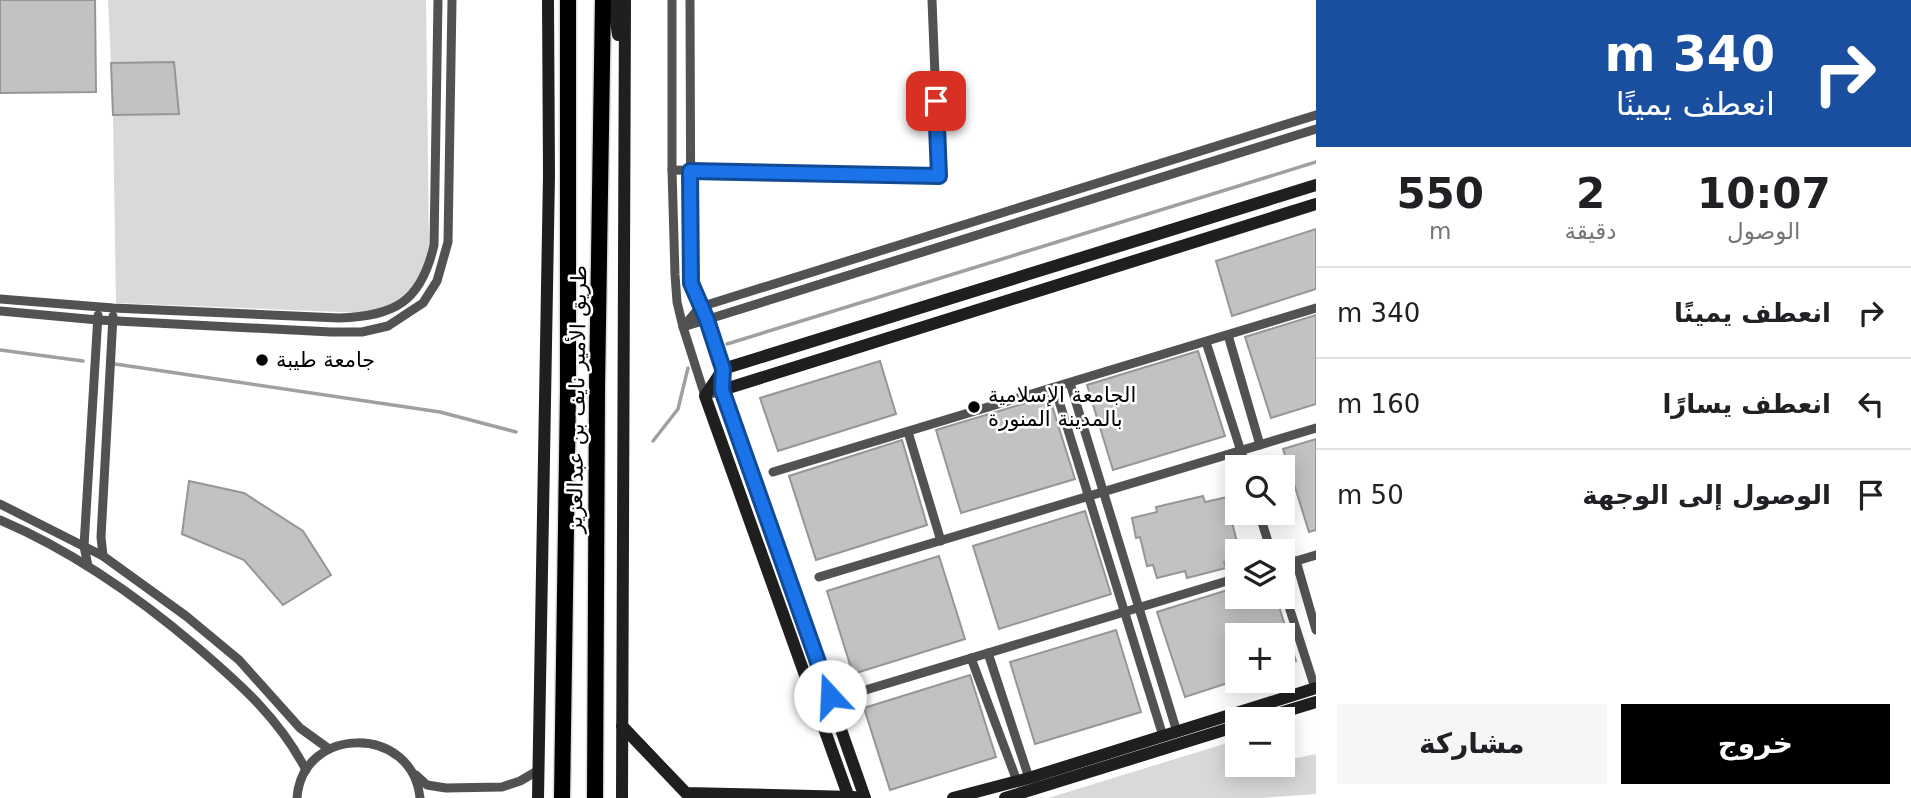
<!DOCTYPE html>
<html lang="ar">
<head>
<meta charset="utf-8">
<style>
	:root { --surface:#fff; --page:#f6f6f6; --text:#202124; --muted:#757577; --line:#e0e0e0; --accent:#000 }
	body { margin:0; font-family:"DejaVu Sans","Noto Sans Arabic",sans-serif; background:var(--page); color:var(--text); direction:rtl; height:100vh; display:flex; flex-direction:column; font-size:26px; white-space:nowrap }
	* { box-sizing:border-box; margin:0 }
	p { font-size:23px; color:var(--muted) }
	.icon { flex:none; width:38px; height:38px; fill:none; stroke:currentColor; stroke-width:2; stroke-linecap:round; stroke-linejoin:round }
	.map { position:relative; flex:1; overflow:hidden; direction:ltr }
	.side { display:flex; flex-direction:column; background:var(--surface); width:595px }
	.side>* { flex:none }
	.guide { background:#1a4fa0; color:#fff; overflow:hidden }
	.buttons { position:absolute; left:1225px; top:455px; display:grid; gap:14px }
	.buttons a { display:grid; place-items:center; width:70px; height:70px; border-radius:0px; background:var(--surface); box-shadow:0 4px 18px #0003; font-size:35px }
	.pin { position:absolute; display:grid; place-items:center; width:60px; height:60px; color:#fff; margin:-30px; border-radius:14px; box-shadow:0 4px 10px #0006 }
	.me { position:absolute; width:77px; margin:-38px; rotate:340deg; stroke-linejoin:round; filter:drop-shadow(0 0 5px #0008) }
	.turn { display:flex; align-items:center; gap:24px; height:147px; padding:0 21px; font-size:32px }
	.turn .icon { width:91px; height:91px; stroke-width:2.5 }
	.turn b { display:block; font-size:49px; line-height:60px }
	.eta { display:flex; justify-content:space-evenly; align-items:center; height:119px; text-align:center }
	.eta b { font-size:42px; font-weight:600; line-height:49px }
	.cta { display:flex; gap:14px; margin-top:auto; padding:14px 21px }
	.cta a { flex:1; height:80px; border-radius:0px; background:var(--accent); color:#fff; font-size:28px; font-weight:600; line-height:80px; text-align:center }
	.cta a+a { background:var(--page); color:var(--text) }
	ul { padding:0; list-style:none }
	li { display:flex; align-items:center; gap:21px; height:91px; padding:0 21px; border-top:2px solid var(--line) }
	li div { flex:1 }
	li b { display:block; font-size:26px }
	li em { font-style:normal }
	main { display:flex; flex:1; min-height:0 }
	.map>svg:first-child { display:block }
	.green { fill:#d9d9d9 }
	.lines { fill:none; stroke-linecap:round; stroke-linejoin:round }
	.stream { stroke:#a0a0a0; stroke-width:3.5 }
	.building { fill:#c2c2c2; stroke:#969696; stroke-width:2 }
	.trunk-casing { stroke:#dbdbdb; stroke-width:19 }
	.minor { stroke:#525252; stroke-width:9 }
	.secondary { stroke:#1f1f1f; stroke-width:12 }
	.trunk { stroke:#000; stroke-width:16 }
	.route-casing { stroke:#114b97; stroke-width:18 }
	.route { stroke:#1a73e8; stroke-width:12 }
	.poi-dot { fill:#000; stroke:#fff; stroke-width:2.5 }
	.labels { text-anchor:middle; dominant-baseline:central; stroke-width:5; stroke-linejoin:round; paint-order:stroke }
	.poi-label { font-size:21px; fill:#000; stroke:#fff; text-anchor:start }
	.street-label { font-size:21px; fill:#000; stroke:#fff }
</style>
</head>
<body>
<main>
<section class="side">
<div class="guide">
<div class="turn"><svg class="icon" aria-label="right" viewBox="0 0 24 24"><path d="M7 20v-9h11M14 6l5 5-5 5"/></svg><div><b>340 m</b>انعطف يمينًا</div></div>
</div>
<div class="eta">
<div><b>10:07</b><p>الوصول</p></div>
<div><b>2</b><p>دقيقة</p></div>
<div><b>550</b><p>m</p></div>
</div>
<ul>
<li><svg class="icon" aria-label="right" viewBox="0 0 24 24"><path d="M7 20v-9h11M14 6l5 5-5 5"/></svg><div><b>انعطف يمينًا</b></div><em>340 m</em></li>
<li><svg class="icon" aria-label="left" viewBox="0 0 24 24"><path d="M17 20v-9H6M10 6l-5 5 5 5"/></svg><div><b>انعطف يسارًا</b></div><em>160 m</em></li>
<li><svg class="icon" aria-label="arrive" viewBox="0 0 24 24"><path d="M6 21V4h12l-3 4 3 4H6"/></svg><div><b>الوصول إلى الوجهة</b></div><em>50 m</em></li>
</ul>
<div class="cta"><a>خروج</a><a>مشاركة</a></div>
</section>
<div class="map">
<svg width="1316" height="798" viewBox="0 0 1316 798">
	<rect width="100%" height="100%" fill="#fff"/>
	<!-- green -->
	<g class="green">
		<path d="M108 0H426L429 245C421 282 404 305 366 313L116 303 113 115 179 113 174 62 111 63Z"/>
		<polygon points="1283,727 1292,759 1316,754 1316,794 1261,798 1048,798 1237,740 1237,765 1283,765"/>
	</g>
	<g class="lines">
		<!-- stream -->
		<g class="stream">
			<polyline points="727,344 1316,162"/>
			<polyline points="0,350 83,361"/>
			<polyline points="115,364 440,412 516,432"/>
			<polyline points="653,441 678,409 688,368"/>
		</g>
	</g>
	<!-- building -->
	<g class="building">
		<polygon points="0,0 95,0 96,92 0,93"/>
		<polygon points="174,62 179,114 113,115 111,63"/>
		<polygon points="1316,229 1316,289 1232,316 1216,261"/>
		<polygon points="1316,315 1316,404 1271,418 1245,337"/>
		<polygon points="1198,351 1225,436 1113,470 1087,385"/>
		<polygon points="880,361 896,414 778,451 760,398"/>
		<polygon points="1049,396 1075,479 961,513 936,430"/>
		<polygon points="1316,439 1316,530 1309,532 1283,449"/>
		<polygon points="902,440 927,525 816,560 789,476"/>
		<polygon points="189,481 244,493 303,531 331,575 283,605 244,560 182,534"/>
		<polygon points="1203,496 1205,502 1232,496 1236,512 1230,514 1237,542 1231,544 1234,560 1224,562 1226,568 1187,578 1185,571 1157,578 1153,565 1147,566 1140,537 1136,538 1132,518 1157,512 1156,507"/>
		<polygon points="1085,511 1111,594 999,629 973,546"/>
		<polygon points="939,556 965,639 853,674 827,591"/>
		<polygon points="1237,587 1237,597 1276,597 1296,661 1283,666 1283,635 1237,635 1237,680 1185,697 1157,612"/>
		<polygon points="1116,630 1141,712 1035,744 1010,662"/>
		<polygon points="970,675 996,757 890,790 864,708"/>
	</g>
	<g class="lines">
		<defs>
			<g id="trunk">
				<polyline points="562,798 568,391 568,0"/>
				<polyline points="595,798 597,388 603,0"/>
			</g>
		</defs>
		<!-- trunk casing -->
		<use href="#trunk" class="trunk-casing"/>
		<!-- minor -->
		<g class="minor">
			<path d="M672 0V170L675 275 677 302 683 327 705 396 722 390C723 351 704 319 691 283L690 0"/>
			<polyline points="1316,115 700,307 683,327 1316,129"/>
			<polyline points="672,170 939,176 932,0"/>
			<path d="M0 299 113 308 339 318C395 316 421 302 434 245L438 0"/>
			<polyline points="0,311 98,320 331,332 362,332 388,326 423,303 437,281 448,242 452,0"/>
			<polyline points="1228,335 1260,445"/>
			<polyline points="1206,342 1246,467"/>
			<polyline points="1070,383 1177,732"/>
			<polyline points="1055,388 1163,736"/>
			<polyline points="908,432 941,541"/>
			<polyline points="773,472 1316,308"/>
			<polyline points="0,504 103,556 186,616 239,660 300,728 329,749"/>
			<polyline points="1259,513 1271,551"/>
			<path d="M0 520C73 551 137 596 197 647 240 684 279 718 306 770"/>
			<polyline points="103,556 101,537 113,316"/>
			<polyline points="1296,561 1316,630"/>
			<polyline points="1283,565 1316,555"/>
			<polyline points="88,566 84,546 98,315"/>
			<polyline points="819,577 1316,428"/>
			<polyline points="1283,588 1315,688"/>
			<polyline points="988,653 1029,778"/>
			<polyline points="971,658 1017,781"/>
			<polyline points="849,695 1237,578"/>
			<polyline points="416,775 427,785 446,788 502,787 520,781 539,770"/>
			<path d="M297 798C302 725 413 724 420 798"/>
		</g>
		<!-- secondary -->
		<g class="secondary">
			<polyline points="613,0 618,35"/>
			<polyline points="1260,719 1316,702"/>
			<polyline points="622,726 686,793 854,797"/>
			<polyline points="538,798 549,175 548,0"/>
			<polyline points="622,798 625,0"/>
			<polyline points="849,798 705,396 723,369 1316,185"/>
			<polyline points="865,798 722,390 1316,204"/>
			<polyline points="953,798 1029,778 1316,688"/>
			<polyline points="1005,798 1237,726"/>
		</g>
		<!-- trunk -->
		<use href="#trunk" class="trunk"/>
	</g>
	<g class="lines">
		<defs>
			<polyline id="route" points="830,696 722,390 723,369 707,320 691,283 690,171 939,176 936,101"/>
		</defs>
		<!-- route casing -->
		<use href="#route" class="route-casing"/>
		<!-- route -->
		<use href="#route" class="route"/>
	</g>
	<!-- markers -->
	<g class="poi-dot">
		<circle cx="262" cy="360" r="7"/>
		<circle cx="974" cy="407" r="7"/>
	</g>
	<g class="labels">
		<!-- poi labels -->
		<g class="poi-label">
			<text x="276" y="360">جامعة طيبة</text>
			<text x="988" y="395">الجامعة الإسلامية<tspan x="988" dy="24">بالمدينة المنورة</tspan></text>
		</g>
		<!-- street labels -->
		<g class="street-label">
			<text transform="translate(577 399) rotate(-89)">طريق الأمير نايف بن عبدالعزيز</text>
		</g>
	</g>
</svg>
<div class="buttons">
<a><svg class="icon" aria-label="search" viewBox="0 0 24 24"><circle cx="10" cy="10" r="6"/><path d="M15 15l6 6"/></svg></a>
<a><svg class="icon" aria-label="layers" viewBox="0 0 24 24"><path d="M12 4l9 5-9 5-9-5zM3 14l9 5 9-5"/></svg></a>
<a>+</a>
<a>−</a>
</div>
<div class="pin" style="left:936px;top:101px;background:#d93025"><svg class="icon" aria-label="arrive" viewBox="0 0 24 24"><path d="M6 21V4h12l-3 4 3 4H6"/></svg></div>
<svg class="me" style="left:830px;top:696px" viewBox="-20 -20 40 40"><circle r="19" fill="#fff"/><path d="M0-13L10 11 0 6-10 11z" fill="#1a73e8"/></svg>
</div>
</main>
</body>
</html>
